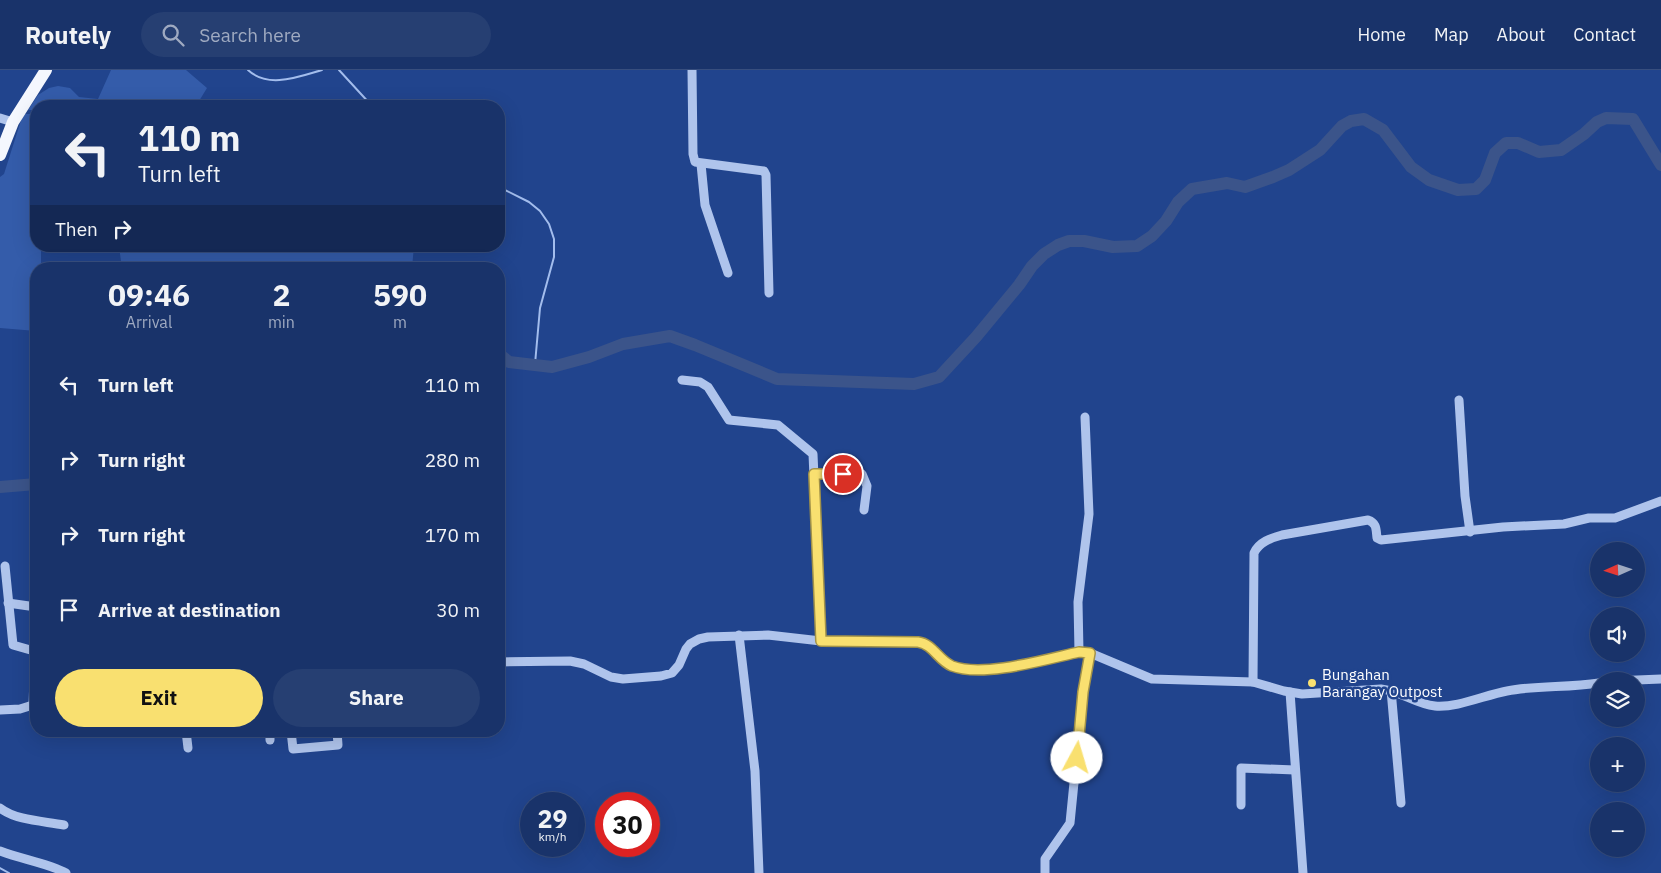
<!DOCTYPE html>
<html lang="en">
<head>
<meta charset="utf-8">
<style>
	:root { --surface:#19336a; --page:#263f72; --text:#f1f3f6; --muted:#9faac1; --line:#374e7e; --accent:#f9e070 }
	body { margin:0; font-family:"IBM Plex Sans",sans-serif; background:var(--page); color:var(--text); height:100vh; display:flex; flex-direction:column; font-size:19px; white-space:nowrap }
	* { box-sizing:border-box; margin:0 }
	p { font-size:16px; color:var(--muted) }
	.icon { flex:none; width:28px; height:28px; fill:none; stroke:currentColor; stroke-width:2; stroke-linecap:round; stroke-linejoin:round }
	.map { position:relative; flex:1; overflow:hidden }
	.drawer { position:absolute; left:30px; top:192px; width:475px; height:475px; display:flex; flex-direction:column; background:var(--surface); border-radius:20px; box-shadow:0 5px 20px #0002,0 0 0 1px var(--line) }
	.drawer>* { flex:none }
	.top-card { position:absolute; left:30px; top:30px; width:475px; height:152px; border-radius:20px; box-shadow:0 5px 20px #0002,0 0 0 1px var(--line); background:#19336a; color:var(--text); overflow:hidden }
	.needle { width:32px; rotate:267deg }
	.buttons { position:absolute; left:1590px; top:472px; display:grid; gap:10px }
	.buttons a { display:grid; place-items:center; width:55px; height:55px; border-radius:50%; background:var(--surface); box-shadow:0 5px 20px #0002,0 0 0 1px var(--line); font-size:25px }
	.speed { position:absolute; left:520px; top:722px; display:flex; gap:10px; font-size:25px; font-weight:700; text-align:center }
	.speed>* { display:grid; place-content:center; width:65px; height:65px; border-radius:50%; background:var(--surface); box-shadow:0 5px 20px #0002,0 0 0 1px var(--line); line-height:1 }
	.speed small { font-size:12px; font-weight:400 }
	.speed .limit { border:8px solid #d22; background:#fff; color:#111 }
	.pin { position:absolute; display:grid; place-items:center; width:42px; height:42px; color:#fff; margin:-21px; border:2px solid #fff; border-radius:50%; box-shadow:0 1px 5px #0007 }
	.me { position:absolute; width:55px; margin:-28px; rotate:6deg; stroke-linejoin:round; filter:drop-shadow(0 0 4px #0008) }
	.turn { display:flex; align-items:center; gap:18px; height:105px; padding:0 25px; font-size:22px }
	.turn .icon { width:65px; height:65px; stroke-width:2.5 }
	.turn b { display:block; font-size:35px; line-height:42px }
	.then { display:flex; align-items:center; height:48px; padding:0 25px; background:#0003; gap:10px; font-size:19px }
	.eta { display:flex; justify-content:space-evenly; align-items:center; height:85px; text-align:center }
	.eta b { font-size:30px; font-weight:800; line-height:35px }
	.primary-button { display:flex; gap:10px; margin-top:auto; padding:10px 25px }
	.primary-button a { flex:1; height:58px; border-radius:30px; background:var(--accent); color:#111; font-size:20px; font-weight:800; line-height:58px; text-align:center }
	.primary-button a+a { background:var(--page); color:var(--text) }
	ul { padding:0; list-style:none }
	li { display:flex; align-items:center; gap:15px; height:75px; padding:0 25px }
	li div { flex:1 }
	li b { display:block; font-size:19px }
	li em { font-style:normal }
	header { display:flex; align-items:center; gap:30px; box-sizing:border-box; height:70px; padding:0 25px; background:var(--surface); border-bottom:1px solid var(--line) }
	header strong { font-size:24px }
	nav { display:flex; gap:28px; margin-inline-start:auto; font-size:18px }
	.search { width:350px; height:45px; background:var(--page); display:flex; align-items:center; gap:12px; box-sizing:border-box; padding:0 18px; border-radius:28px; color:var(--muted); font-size:19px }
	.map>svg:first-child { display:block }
	.green { fill:#345caa }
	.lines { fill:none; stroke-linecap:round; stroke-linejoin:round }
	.stream { stroke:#a3bded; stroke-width:2 }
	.river { stroke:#3b548a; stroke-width:12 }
	.minor { stroke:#afc4ec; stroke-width:9 }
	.major { stroke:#f4f7fe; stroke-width:12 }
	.route-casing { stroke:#a29249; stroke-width:12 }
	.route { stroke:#f9e070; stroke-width:9 }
	.poi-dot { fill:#f9e070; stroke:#21448d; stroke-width:2 }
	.labels { text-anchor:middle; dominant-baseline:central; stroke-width:5; stroke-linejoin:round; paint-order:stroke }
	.poi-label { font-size:15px; fill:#fff; stroke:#21448d; text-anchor:start }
</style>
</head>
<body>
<header>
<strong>Routely</strong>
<div class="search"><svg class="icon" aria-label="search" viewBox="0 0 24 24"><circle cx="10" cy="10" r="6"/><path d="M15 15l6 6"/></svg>Search here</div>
<nav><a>Home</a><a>Map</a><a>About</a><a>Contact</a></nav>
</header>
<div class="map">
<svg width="1661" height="803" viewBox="0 0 1661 803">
	<rect width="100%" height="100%" fill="#21448d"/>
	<!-- green -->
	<g class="green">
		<polygon points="111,0 186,0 207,18 196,36 166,36 165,34 148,32 144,36 36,36 36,40 28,40 38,25 49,18 58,16 70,18 79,27 98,29"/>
		<polygon points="23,44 36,44 36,176 41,176 41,199 36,199 36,261 0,258 0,107 4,104"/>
		<polygon points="119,176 414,176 412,198 395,195 370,199 122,199"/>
	</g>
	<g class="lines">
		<!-- stream -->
		<g class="stream">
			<path d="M248 0C268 19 298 7 322 0"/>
			<polyline points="339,0 372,36"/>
			<polyline points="499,117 529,132 540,141 549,154 554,169 554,187 540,238 535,294"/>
			<polyline points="0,798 9,803"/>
		</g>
		<!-- river -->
		<g class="river">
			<polyline points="499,284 509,292 552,297 589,287 623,274 670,266 695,275 777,309 914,314 939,307 976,267 1019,215 1032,196 1044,184 1058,175 1069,171 1084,171 1113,177 1137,176 1152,166 1166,151 1178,132 1192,119 1227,113 1245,117 1273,107 1289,100 1320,80 1342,56 1351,51 1364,49 1383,60 1411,97 1429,110 1458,120 1476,119 1485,110 1495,83 1506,73 1518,73 1539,82 1561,80 1584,64 1597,52 1606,48 1633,49 1661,95"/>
			<polyline points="0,417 36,414"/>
		</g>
		<!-- minor -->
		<g class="minor">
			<polyline points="692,0 693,84 695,92 764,101 766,105 769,223"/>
			<polyline points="0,48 13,52"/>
			<polyline points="701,94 705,135 728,203"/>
			<polyline points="682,310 700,312 708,317 729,350 778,355 813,384 821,571"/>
			<polyline points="1459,330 1465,426 1470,462"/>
			<polyline points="814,404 862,404 867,416 864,440"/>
			<polyline points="5,496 13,575 34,581"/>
			<polyline points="8,533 36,537"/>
			<polyline points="739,565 755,701 759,803"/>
			<polyline points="1079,582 1078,532 1089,444 1085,347"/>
			<path d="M499 592 570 591 584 594 611 607 623 609 661 606 672 603 679 595 686 579 690 574 699 569 708 567 768 565 821 571 918 572C933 574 938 590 952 596 983 608 1047 589 1079 582L1090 583 1152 609 1253 612 1284 621 1302 624 1381 619C1401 621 1415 634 1435 636 1457 638 1485 625 1507 621 1537 615 1568 618 1599 613"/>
			<polyline points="1613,611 1661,609"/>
			<path d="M1253 612 1254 483C1259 472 1271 468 1282 465L1368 450C1377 453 1376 460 1377 468L1381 470 1503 457 1564 454 1589 448H1615L1661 431"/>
			<polyline points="1391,620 1401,733"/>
			<polyline points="1290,622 1303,803"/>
			<polyline points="33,636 36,548"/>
			<polyline points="0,640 20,639 36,634"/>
			<polyline points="186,661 188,678"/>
			<polyline points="270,661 270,670"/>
			<polyline points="291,661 293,679 338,675 337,661"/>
			<polyline points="1241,735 1241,698 1295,700"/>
			<path d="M0 738C17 751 44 751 64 755"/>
			<path d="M0 781C20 789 48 793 66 803"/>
			<polyline points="1045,803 1045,789 1070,753 1083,622 1090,583"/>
		</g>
		<!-- major -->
		<polyline class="major" points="0,85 13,52 46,0"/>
	</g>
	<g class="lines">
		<defs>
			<path id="route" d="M843 404H814L821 571 918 572C933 574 938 590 952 596 983 608 1047 589 1079 582L1090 583 1083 622 1077 688"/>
		</defs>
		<!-- route casing -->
		<use href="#route" class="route-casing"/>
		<!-- route -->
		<use href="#route" class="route"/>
	</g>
	<!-- markers -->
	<circle class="poi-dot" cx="1312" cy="613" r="5"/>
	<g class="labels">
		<!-- poi labels -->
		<g class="poi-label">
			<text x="1322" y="604">Bungahan<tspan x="1322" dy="17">Barangay Outpost</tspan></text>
		</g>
	</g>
</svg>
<div class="buttons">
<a><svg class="needle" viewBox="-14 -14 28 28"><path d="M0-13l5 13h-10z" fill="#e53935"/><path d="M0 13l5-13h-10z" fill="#9faac1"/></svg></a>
<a><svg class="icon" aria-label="sound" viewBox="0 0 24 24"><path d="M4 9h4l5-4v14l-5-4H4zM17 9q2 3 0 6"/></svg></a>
<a><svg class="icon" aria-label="layers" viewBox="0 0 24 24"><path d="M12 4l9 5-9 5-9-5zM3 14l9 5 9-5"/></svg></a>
<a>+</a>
<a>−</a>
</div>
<div class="speed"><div>29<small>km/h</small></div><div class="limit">30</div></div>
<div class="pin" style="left:843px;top:404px;background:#d93025"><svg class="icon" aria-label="arrive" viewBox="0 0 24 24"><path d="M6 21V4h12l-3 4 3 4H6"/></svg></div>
<svg class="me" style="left:1077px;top:688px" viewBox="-20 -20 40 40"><circle r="19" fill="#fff"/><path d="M0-13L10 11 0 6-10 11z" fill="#f9e070"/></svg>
<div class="top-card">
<div class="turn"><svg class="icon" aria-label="left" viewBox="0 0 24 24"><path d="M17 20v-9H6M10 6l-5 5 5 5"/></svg><div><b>110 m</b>Turn left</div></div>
<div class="then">Then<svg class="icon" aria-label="right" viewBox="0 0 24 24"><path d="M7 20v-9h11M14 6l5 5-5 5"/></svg></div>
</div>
<section class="drawer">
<div class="eta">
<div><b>09:46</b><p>Arrival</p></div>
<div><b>2</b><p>min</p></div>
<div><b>590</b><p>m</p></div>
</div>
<ul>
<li><svg class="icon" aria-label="left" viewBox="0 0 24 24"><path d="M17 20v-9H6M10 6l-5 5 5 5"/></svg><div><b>Turn left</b></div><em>110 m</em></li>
<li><svg class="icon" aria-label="right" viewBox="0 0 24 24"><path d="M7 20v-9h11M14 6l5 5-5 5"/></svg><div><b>Turn right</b></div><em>280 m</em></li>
<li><svg class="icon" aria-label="right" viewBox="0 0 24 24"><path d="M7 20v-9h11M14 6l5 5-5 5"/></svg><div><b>Turn right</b></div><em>170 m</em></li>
<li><svg class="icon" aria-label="arrive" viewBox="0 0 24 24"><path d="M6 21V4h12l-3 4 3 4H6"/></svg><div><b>Arrive at destination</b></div><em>30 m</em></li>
</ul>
<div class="primary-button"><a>Exit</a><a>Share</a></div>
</section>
</div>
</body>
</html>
